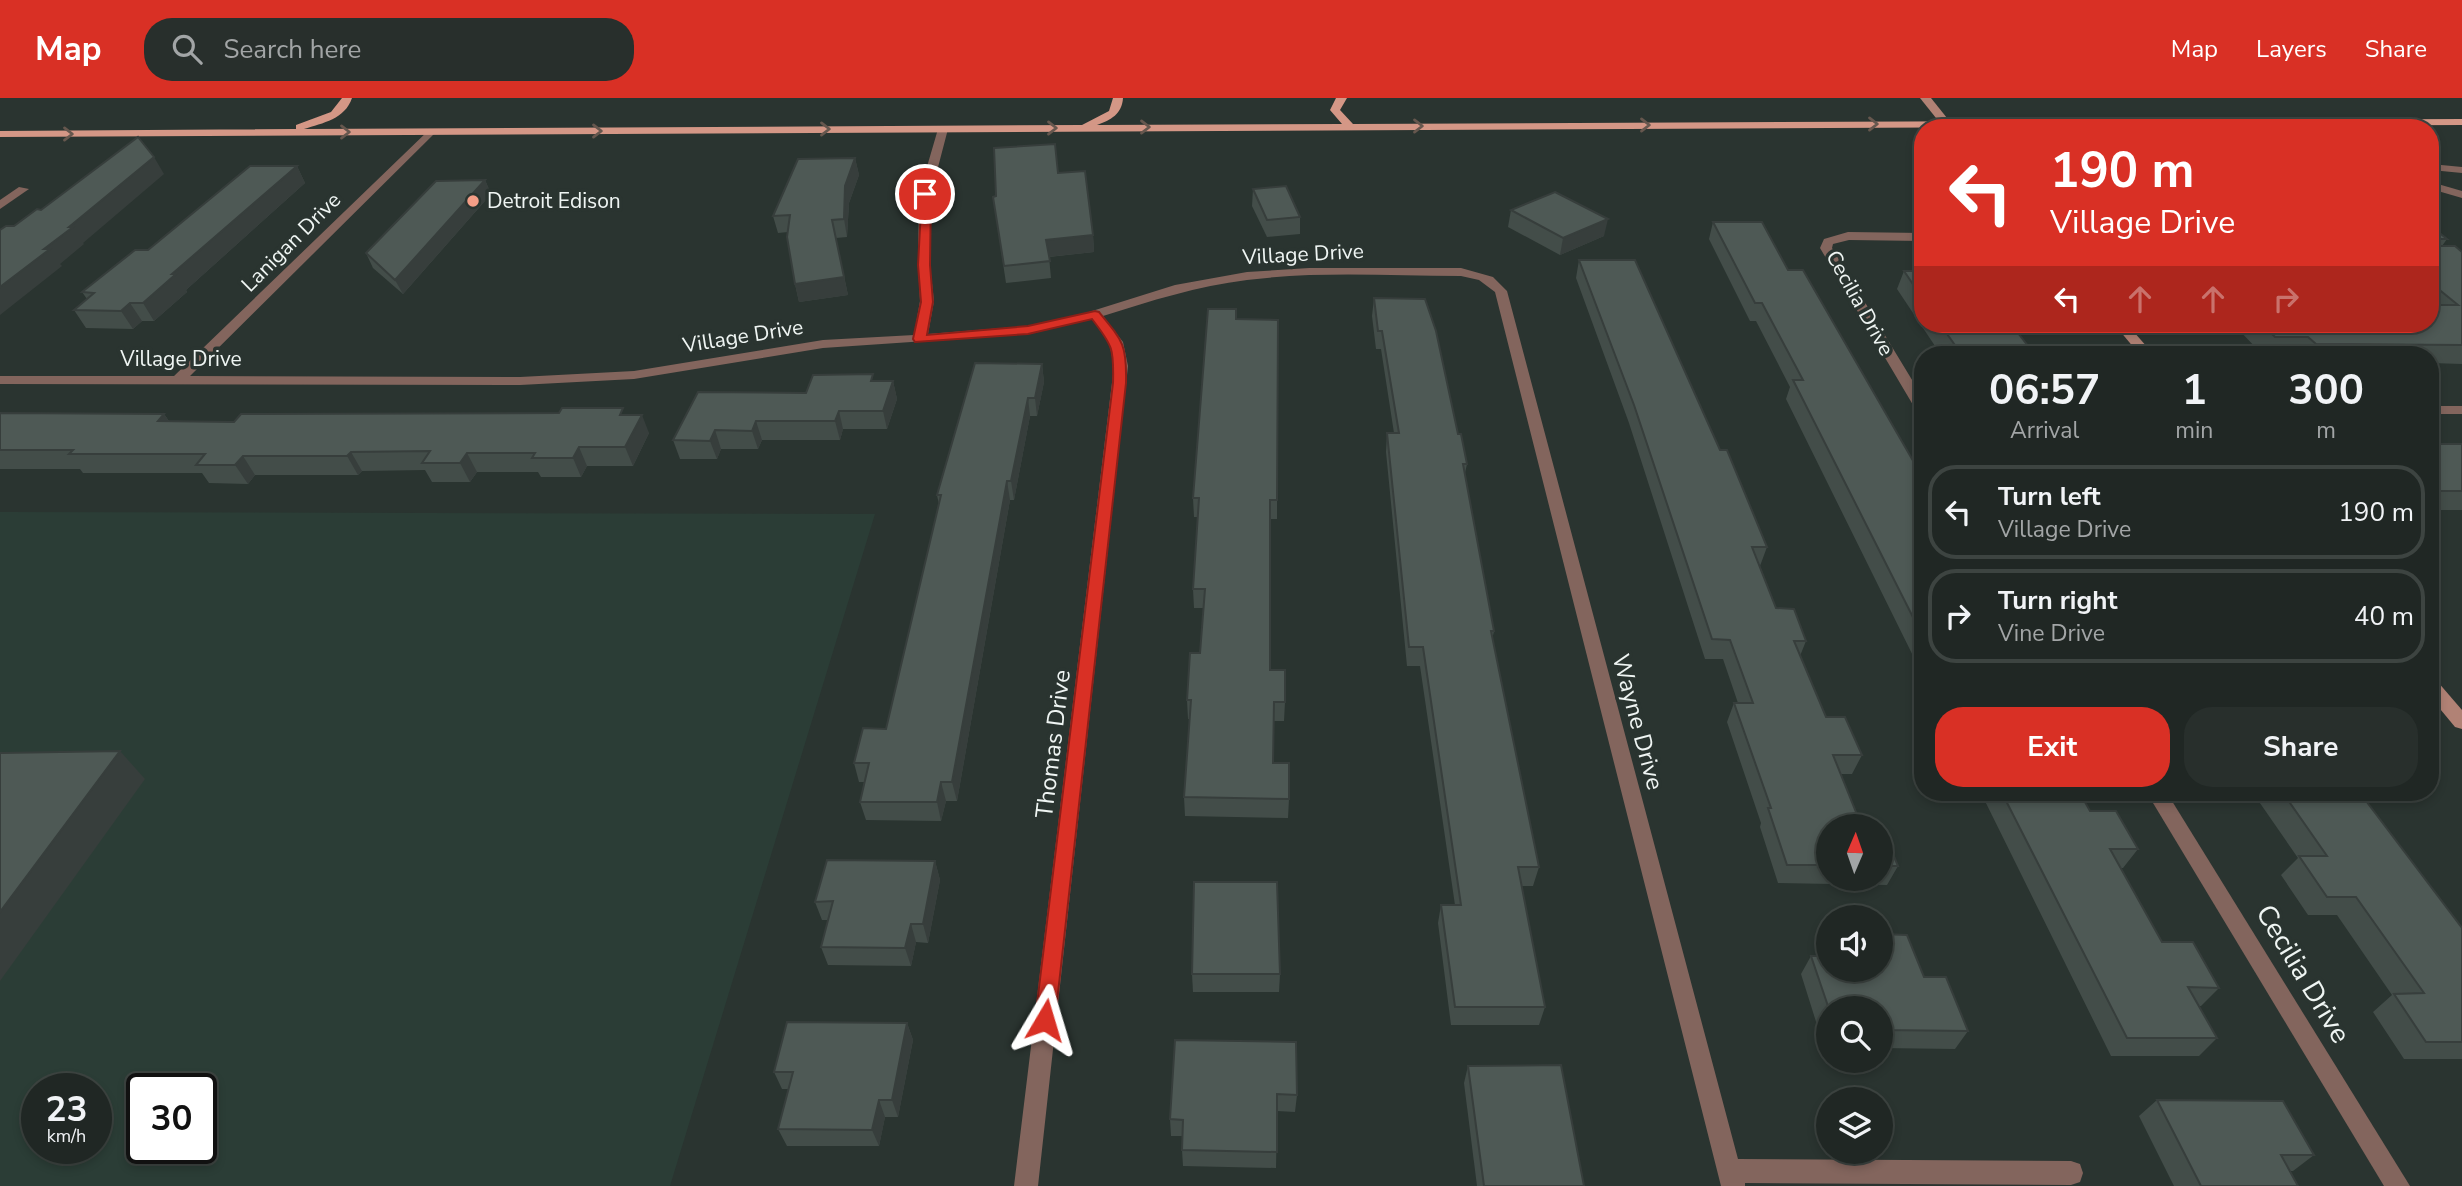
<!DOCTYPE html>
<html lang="en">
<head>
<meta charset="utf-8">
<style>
	:root { --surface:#202724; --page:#282f2c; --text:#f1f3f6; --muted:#a2a5a6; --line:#3d4441; --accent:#d93025 }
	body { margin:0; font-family:"Nunito Sans",sans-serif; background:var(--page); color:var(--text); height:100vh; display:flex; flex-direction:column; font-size:26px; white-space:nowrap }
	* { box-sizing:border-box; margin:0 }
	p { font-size:23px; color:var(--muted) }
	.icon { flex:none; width:38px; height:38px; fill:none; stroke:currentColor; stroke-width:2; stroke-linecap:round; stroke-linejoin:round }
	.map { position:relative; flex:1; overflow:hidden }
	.sheet { position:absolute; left:1914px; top:248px; width:525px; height:455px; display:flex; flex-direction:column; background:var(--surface); border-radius:28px; box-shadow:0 4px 10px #0003,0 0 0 2px var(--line) }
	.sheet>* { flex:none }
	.guide { position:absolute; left:1914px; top:21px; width:525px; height:214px; border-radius:28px; box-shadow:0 4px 10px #0003,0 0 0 2px var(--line); background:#d93025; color:#fff; overflow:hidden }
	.needle { width:46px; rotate:2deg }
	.buttons { position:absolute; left:1816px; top:716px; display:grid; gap:14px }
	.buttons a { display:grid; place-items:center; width:77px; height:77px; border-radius:50%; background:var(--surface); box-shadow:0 4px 10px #0003,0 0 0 2px var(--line); font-size:35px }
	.speed { position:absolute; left:21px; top:975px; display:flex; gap:14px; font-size:35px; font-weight:700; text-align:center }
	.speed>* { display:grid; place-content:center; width:91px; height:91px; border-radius:50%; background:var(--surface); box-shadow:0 4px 10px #0003,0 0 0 2px var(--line); line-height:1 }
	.speed small { font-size:18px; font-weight:400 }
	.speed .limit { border:4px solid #111; border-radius:10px; background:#fff; color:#111 }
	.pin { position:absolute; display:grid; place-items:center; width:60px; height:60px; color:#fff; margin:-30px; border:4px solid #fff; border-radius:50%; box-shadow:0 2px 7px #0007 }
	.me { position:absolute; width:77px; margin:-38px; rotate:7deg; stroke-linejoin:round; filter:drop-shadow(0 0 5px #0008) }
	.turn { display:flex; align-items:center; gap:24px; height:147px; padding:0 21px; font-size:32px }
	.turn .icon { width:91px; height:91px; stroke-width:2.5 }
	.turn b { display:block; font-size:49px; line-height:60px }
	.lanes { display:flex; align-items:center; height:66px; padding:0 21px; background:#0003; justify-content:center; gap:35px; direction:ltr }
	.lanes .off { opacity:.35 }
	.eta { display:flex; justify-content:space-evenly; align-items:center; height:119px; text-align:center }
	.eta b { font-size:42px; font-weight:700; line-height:49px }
	.button { display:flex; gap:14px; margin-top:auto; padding:14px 21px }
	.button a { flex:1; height:80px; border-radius:28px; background:var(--accent); color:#fff; font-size:28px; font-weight:700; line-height:80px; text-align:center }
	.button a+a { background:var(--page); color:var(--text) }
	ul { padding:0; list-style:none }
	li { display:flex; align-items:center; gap:21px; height:94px; margin:0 14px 10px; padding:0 7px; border:4px solid var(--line); border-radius:28px }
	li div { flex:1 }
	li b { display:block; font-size:26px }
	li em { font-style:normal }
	header { display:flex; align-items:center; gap:42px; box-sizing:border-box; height:98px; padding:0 35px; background:var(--accent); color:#fff }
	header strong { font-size:33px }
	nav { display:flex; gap:38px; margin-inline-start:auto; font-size:24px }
	.search { width:490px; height:63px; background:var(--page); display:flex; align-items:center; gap:18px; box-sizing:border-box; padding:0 24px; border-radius:28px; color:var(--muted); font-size:26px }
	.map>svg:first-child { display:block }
	.built { fill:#2b3d36; fill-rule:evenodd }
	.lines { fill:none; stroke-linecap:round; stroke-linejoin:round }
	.street { fill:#83655d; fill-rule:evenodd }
	.secondary { fill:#b18275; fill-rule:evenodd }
	.primary { fill:#d49786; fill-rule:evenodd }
	.wall { fill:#434d49; fill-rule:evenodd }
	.shaded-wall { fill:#373e3c }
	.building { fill:#4e5955; stroke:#373e3c; stroke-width:2 }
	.oneway { stroke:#66574e }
	.route { fill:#d93025; stroke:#8d1f18; stroke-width:2 }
	.poi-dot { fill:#f49e87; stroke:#2a3430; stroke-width:2.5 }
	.labels { text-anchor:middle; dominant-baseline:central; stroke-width:7; stroke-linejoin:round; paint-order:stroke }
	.far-poi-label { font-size:21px; fill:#eff5f3; stroke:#2a3430; text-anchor:start }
	.far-street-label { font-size:21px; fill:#eff5f3; stroke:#2a3430 }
	.street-label { font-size:24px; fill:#eff5f3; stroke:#2a3430 }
	.near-street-label { font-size:28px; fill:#eff5f3; stroke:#2a3430 }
</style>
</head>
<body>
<header>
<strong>Map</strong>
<div class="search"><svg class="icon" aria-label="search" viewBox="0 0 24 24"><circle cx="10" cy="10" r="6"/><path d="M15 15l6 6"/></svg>Search here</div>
<nav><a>Map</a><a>Layers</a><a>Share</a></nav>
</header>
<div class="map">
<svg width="2462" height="1088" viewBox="0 0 2462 1088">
	<rect width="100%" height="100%" fill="#2a3430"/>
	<!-- built -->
	<path class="built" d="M0 414 875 416 670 1088H0ZM37 990H96V1050H37ZM142 990H201V1050H142Z"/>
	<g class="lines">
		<!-- street -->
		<g class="street">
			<path d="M943 28 948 31 931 96 930 167 934 203 928 236 1028 228 1073 219 1175 187 1247 174 1309 170H1461L1493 179 1507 193 1738 1061 2071 1063 2080 1066 2083 1075 2080 1084 2071 1087 1745 1085V1088H1721L1495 194 1479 182 1461 178C1390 178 1318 173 1247 182 1198 188 1150 203 1103 218L1123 244 1128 268 1038 1088H1014L1114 268 1109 244 1092 221 1028 236 823 250 634 281 520 287 0 286V278H174L430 31 435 34 434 36 190 278 520 279 634 273 823 242 914 237 920 203 918 167 919 96 938 31Z"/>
			<polygon points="2431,66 2462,69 2462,75 2431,72"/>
			<polygon points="2431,84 2462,93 2462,100 2431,91"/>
			<polygon points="19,89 29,91 0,111 0,102"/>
			<polygon points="1848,134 1923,135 1923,143 1849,142 1833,146 1832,150 1923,300 1923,316 1916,312 1820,150 1824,141"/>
			<rect x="2431" y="308" width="31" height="8"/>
			<polygon points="2147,695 2167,695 2410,1088 2384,1088"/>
		</g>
		<!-- secondary -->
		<g class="secondary">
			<polygon points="1920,0 1931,0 1955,30 1944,30"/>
			<polygon points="2114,226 2127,226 2154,257 2140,257"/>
			<polygon points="2431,581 2437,583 2462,612 2462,631 2455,629 2431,600"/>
		</g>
		<!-- primary -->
		<path class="primary" d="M342 0H352C345 21 323 25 304 31L1082 27 1109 13 1113 0H1123C1122 16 1111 22 1097 27L1342 26 1330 12 1336 0H1347L1340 12 1353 26 2462 21V27L0 39V33L296 31V27L331 14Z"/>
	</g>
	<!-- wall -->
	<g class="wall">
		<polygon points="855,60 859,77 849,105 847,139 836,140 848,197 799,204 795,186 788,134 778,135 773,118"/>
		<polygon points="297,68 305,85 186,192 187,194 154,223 142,223 133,231 86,230 74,212 87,201 82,194 148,152"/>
		<polygon points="1058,75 1093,137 1094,154 1049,159 1051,180 1006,185 993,99"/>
		<polygon points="485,82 491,96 403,196 373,170 366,155"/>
		<polygon points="1253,91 1300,119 1300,136 1267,139 1252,108"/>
		<polygon points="1511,112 1604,138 1560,157 1508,129"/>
		<polygon points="2431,121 2438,126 2434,131 2447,141 2442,148 2462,154 2462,266 2431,265 2431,257 2263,257 2233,226 2431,226"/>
		<polygon points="1713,124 1788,172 1923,380 1923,578 1786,301 1790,289 1756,223 1750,223 1709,141"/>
		<path d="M1579 162H1635L1720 352H1727L1767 449 1760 468 1776 510 1794 511 1806 543 1800 558 1826 619H1845L1862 657 1852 676H1841L1860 724 1880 725 1898 768 1887 787 1778 785 1760 729 1761 725 1727 624 1734 605H1738L1723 561H1705L1629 325 1576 180ZM1829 728H1881V780H1829Z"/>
		<polygon points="1904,173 1923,173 1923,226 2011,226 2035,257 1941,257 1897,191"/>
		<polygon points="1374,200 1458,336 1467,366 1465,375 1494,533 1492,542 1539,769 1533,788 1522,788 1545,909 1539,927 1451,927 1438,825 1441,807 1455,807 1420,568 1407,568 1386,354 1387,335 1394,335 1381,251 1376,251 1372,218"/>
		<polygon points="1236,221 1277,402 1277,421 1270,421 1270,572 1285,604 1284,623 1273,623 1273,665 1289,701 1288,720 1185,718 1184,699 1190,621 1188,621 1187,602 1200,555 1204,510 1194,510 1193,491 1198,419 1194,419 1193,400"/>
		<polygon points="1042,266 1044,284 1037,318 1030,318 1014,402 1010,402 957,703 946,703 941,723 866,722 860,704 864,684 859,684 854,665 886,631 939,407 937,397"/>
		<polygon points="875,283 893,283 897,301 887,331 843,331 840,342 762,342 758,351 721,351 717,361 680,361 673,342 806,295"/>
		<polygon points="0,315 164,316 169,323 234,324 626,317 649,335 633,368 587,368 581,379 541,379 538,374 477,374 470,384 432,384 425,372 362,373 358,377 255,377 248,386 209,385 202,375 83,375 80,371 0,371"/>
		<rect x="2431" y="346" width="31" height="66"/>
		<polygon points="1981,695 2080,695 2090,713 2138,751 2123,770 2120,770 2162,844 2219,890 2201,908 2199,908 2217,940 2199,958 2111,958"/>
		<polygon points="2253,695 2360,695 2462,830 2462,961 2404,961 2373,914 2392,897 2337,817 2308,817 2281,777 2298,760"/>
		<polygon points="935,763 940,782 928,845 916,844 911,868 828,867 821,849 828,822 822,822 815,804"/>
		<polygon points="1826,836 1829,836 1829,872 1968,933 1955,951 1881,950 1881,910 1829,910 1829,949 1824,949 1801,876 1811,858 1817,858 1816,854"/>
		<polygon points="1192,876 1280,876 1279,894 1193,894"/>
		<polygon points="907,925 913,942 898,1019 885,1019 879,1048 787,1048 778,1031 788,991 782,991 774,974"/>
		<polygon points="1296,944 1297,997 1295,1014 1277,1013 1276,1070 1183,1068 1182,1052 1182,1038 1171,1038 1170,1021"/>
		<polygon points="1468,968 1584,1088 1477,1088 1464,985"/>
		<polygon points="2157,1002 2314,1057 2293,1073 2290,1073 2298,1088 2174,1088 2139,1018"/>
	</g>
	<!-- shaded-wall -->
	<g class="shaded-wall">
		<polygon points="154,59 164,76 83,145 84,146 60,166 62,168 0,217 0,189 69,129"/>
		<polygon points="855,60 859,77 849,105 847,139 844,121 845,88"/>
		<polygon points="297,68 305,85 186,192 187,194 154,223 143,205 172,176"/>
		<polygon points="485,82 491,96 403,196 395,182"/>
		<polygon points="1608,121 1604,138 1560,157 1563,140"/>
		<polygon points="832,122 848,197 799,204 795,186"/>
		<polygon points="1093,137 1094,154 1047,159 1046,142"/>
		<polygon points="130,205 142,223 133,231 121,213"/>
		<polygon points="1042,266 1044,284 1037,318 1035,300"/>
		<polygon points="893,283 897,301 887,331 883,313"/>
		<polygon points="1028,300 1030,318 1014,402 1011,383"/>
		<polygon points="839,313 843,331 840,342 835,323"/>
		<polygon points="164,316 177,335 158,323"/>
		<polygon points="642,317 649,335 633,368 625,349"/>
		<polygon points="756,323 762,342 758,351 752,333"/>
		<polygon points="715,332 721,351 717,361 710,343"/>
		<polygon points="579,349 587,368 581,379 573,360"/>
		<polygon points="351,354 362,373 358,377 347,358"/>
		<polygon points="467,355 477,374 470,384 460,365"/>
		<polygon points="243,358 255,377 248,386 235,367"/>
		<polygon points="1007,383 1010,402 957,703 952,684"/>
		<polygon points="120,653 145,681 0,883 0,814"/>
		<polygon points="941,684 946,703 941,723 937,704"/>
		<polygon points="935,763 940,782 928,845 923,826"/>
		<polygon points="911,826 916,844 911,868 905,850"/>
		<polygon points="907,925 913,942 898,1019 892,1002"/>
		<polygon points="879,1002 885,1019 879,1048 872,1032"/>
	</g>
	<!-- building -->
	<g class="building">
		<polygon points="138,39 154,59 69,129 73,129 44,151 50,151 0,189 0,132 6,128 14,128 37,111 41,112"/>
		<polygon points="1055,46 1058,75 1085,73 1093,137 1046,142 1050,163 1004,168 993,99 996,98 994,50"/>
		<polygon points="855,60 845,88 844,121 832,122 844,179 795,186 787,139 790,117 773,118 798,61"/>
		<polygon points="250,68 297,68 172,176 176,176 143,205 130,205 121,213 74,212 94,195 82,194 135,152 148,152"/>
		<polygon points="485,82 395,182 366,155 436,83"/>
		<polygon points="1286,88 1300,119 1267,122 1253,91"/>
		<polygon points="1555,94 1608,121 1563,140 1511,112"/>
		<polygon points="2431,121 2438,126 2431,126"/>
		<polygon points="1713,124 1762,124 1788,172 1803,172 1923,380 1923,539 1793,282 1803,282 1762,205 1755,205"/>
		<polygon points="2431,128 2447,141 2431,141"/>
		<polygon points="2431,148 2455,148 2462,154 2462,247 2316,246 2308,239 2275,239 2262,226 2431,226 2431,207 2458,207 2431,185"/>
		<polygon points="1579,162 1635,162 1720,352 1727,352 1767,449 1752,449 1776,510 1794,511 1806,543 1794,543 1826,619 1845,619 1862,657 1833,657 1860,724 1880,725 1898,768 1881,768 1881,728 1829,728 1829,767 1787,767 1768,710 1771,710 1734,605 1753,605 1730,542 1712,541 1634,307"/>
		<polygon points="1904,173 1923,173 1923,201"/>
		<polygon points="1374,200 1425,201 1436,233 1458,336 1461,336 1467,366 1463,366 1494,533 1491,533 1539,769 1518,769 1545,909 1455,909 1441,807 1461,807 1423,549 1409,549 1387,335 1399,335 1382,233 1378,233"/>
		<polygon points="1208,211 1236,211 1236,221 1278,222 1277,402 1270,402 1270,572 1285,572 1285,604 1274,604 1273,665 1289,665 1289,701 1184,699 1191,602 1187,602 1190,555 1200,555 1205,491 1193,491 1199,400 1193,400"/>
		<polygon points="1940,226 2011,226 2035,257 1962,257"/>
		<polygon points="975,265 1042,266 1035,300 1028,300 1011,383 1007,383 952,684 941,684 937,704 860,704 869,665 854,665 863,630 886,631 941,397 937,397"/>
		<polygon points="873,276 871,283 893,283 883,313 839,313 835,323 756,323 752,333 715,332 710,343 673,342 698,294 806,295 813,277"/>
		<polygon points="562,310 623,310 620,317 642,317 625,349 579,349 573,360 532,360 535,355 467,355 460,365 422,365 430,353 351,354 347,358 243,358 235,367 196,367 205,356 69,356 73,352 0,352 0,315 164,316 158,323 234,324 241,316 559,315"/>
		<rect x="2431" y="346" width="31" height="47"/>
		<polygon points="120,653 0,814 0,655"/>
		<polygon points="2002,695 2080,695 2090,713 2116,713 2138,751 2110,751 2162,844 2193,844 2219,890 2188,889 2217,940 2127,940"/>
		<polygon points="2283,695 2360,695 2462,830 2462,944 2426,944 2394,896 2424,895 2356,799 2327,799 2299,758 2327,758"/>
		<polygon points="827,762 935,763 923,826 911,826 905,850 821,849 833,803 815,804"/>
		<polygon points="1194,784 1277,784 1280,876 1192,876"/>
		<polygon points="1881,836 1907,837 1924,879 1946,879 1968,933 1881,932 1881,910 1829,910 1829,911 1811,858 1829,858 1829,872 1881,872"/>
		<polygon points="787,924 907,925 892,1002 879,1002 872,1032 778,1031 793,974 774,974"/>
		<polygon points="1175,942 1296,944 1297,997 1277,996 1277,1054 1182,1052 1183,1022 1170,1021"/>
		<polygon points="1561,967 1584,1088 1484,1088 1468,968"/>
		<polygon points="2157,1002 2283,1003 2314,1057 2281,1057 2298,1088 2201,1088"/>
	</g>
	<!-- one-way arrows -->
	<defs><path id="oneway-chevron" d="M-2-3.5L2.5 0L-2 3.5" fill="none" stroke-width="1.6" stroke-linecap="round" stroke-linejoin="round" transform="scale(1.75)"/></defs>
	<g class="oneway">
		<use href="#oneway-chevron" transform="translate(1873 26)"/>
		<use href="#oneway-chevron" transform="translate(1645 27)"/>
		<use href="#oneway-chevron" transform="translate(1418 28)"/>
		<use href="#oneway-chevron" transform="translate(1145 29)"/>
		<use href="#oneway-chevron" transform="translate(1052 30)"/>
		<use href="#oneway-chevron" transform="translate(825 31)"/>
		<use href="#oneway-chevron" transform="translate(597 33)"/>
		<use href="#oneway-chevron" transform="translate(345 34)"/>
		<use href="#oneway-chevron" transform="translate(68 36)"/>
	</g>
	<!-- route -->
	<path class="route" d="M922 93 931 96 930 167 933 204 927 237 1028 228 1095 213 1099 214C1123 243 1127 247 1126 285L1055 922 1052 928 1045 931 1038 928 1035 922 1113 285C1114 251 1113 248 1092 221L1028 236 915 244 913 241 921 204 918 167Z"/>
	<!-- markers -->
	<circle class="poi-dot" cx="473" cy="103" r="7"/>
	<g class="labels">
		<!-- far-poi labels -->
		<g class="far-poi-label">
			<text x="487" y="103">Detroit Edison</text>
		</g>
		<!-- far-street labels -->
		<g class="far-street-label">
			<text transform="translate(291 144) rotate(-45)">Lanigan Drive</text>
			<text transform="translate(1303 156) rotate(-3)">Village Drive</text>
			<text transform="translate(1860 205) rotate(61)">Cecilia Drive</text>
			<text transform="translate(743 238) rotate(-9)">Village Drive</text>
			<text x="181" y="261">Village Drive</text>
		</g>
		<!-- street labels -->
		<g class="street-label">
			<text transform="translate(1638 624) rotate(75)">Wayne Drive</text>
			<text transform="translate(1053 646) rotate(-83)">Thomas Drive</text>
		</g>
		<!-- near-street labels -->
		<g class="near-street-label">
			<text transform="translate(2303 876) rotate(59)">Cecilia Drive</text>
		</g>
	</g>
</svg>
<div class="buttons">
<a><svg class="needle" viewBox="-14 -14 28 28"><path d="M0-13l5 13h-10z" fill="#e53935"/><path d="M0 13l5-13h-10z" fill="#a2a5a6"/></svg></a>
<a><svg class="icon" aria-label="sound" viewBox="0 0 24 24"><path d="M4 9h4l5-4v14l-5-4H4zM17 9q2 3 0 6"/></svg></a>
<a><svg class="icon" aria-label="search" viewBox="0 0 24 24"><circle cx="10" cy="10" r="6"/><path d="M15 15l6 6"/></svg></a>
<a><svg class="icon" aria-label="layers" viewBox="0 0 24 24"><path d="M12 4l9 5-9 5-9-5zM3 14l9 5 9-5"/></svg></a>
</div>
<div class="speed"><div>23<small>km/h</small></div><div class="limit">30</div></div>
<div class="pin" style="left:925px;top:96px;background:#d93025"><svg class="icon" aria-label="arrive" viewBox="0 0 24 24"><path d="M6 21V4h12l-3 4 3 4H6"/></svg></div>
<svg class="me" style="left:1045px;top:922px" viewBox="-20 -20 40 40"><path d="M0-17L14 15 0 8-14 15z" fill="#d93025" stroke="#fff" stroke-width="4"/></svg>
<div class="guide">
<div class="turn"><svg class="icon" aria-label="left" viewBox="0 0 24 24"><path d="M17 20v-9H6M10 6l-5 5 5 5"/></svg><div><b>190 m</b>Village Drive</div></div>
<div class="lanes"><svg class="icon" aria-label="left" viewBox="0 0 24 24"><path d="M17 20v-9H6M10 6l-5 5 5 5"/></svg><svg class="icon off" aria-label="ahead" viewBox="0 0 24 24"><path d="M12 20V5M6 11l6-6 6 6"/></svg><svg class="icon off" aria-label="ahead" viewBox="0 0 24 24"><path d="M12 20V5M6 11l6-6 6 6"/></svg><svg class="icon off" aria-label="right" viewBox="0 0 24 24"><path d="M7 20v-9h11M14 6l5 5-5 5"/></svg></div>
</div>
<section class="sheet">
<div class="eta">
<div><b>06:57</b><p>Arrival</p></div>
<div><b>1</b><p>min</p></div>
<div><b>300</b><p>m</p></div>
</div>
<ul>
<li><svg class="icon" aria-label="left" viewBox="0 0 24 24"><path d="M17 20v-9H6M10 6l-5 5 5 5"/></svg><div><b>Turn left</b><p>Village Drive</p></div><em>190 m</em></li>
<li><svg class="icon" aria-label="right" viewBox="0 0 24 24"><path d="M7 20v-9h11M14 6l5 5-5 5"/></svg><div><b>Turn right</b><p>Vine Drive</p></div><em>40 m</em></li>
</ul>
<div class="button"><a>Exit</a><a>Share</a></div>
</section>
</div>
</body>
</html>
